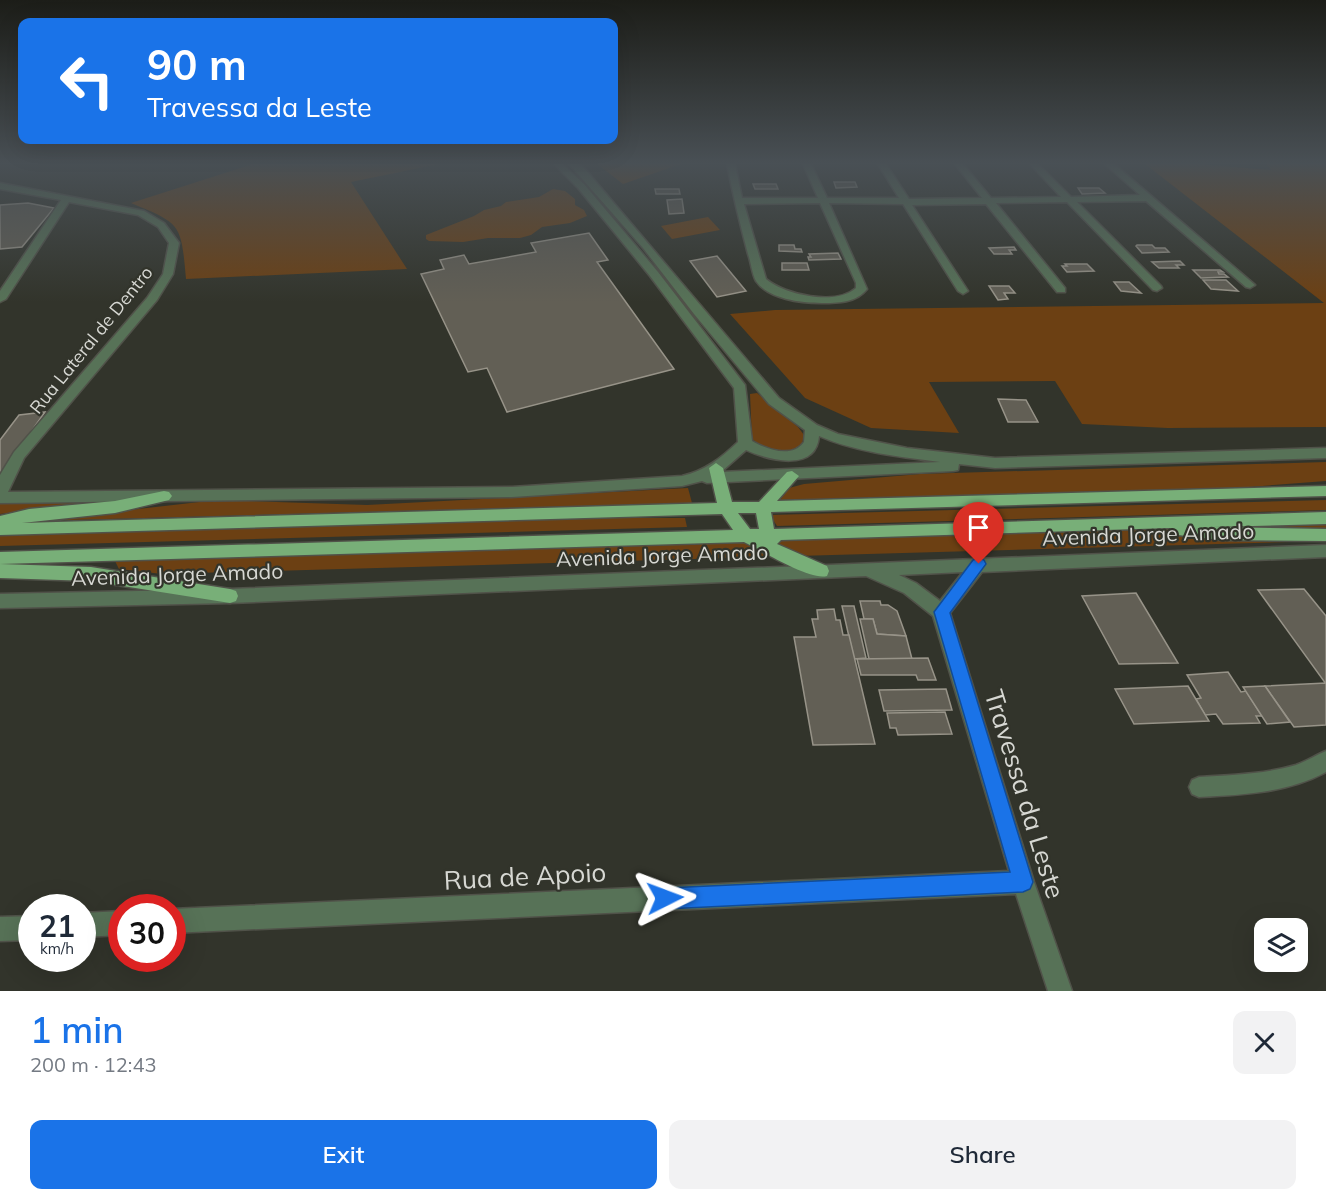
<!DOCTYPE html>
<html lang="en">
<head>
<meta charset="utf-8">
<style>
	:root { --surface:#fff; --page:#f2f2f3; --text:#1f2937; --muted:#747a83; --accent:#1a73e8 }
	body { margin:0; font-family:Mulish,sans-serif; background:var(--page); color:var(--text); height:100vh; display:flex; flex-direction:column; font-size:22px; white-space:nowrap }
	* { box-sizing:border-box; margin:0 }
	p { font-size:20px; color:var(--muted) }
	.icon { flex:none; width:33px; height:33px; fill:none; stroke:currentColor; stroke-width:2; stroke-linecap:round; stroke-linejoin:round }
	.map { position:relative; height:991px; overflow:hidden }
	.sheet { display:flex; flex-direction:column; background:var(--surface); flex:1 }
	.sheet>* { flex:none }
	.top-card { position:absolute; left:18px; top:18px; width:600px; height:126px; border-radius:12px; box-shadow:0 6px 24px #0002; background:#1a73e8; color:#fff; overflow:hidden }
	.tools { position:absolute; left:1254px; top:918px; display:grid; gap:12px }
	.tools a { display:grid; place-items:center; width:54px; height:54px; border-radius:12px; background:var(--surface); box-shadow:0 6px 24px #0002; font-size:30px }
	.speed { position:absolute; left:18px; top:894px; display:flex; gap:12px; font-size:30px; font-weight:700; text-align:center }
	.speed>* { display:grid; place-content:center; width:78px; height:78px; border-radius:50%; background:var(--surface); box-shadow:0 6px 24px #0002; line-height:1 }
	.speed small { font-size:15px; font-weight:400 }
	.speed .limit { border:9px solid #d22; background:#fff; color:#111 }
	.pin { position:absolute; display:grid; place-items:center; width:51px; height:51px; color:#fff; margin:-62px -26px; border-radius:50% 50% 50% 0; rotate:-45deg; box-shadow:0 0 6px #0007 }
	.pin .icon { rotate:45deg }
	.me { position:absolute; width:66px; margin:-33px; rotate:87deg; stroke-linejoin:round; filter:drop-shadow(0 0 4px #0008) }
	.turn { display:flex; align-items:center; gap:21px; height:126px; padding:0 30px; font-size:27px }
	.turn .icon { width:78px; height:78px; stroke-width:2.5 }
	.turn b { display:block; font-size:42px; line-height:51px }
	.round { display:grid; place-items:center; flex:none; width:63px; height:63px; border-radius:12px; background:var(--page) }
	.overview { display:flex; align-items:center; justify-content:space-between; height:102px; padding:0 30px }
	h1 { font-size:36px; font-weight:600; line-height:45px; color:var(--accent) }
	.button { display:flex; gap:12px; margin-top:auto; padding:12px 30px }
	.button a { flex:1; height:69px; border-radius:12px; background:var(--accent); color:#fff; font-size:24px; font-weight:600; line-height:69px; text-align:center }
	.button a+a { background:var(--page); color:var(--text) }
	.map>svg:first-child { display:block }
	.green { fill:#6c4013 }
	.building { fill:#625f55; stroke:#979388; stroke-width:1.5 }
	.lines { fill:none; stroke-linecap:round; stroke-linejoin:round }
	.minor-casing { stroke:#505249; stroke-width:3 }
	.major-casing { stroke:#505249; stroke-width:3 }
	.minor { fill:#577257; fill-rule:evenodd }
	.major { fill:#78af78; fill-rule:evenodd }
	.route { fill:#1a73e8; stroke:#114b97; stroke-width:1.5 }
	.labels { text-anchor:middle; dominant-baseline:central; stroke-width:4.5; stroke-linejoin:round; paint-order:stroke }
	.far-street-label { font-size:18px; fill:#d7d8d3; stroke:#32342b }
	.street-label { font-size:21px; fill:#d7d8d3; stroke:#32342b }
	.near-street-label { font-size:26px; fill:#d7d8d3; stroke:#32342b }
</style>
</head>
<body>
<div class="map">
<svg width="1326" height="991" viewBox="0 0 1326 991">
	<rect width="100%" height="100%" fill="#32342b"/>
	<!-- green -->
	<g class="green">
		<path d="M253 164H439L351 182 407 269 186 279C181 224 182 224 131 203Z"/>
		<polygon points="597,164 681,164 623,184"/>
		<polygon points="1145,164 1197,164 1271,170 1267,164 1326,164 1326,427 1168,428 1082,424 1055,381 929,382 959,433 871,428 805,398 730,314 775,310 1324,303"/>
		<polygon points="553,189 565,191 575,199 575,205 584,210 587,216 570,223 542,227 531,235 520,238 488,238 463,242 429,241 426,239 426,235 474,216 484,210 501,206 506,202 539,197"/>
		<polygon points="708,217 720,230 672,239 661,226"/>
		<path d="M757 393 798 427 804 435 802 444C784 457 769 452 752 439L750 394Z"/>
		<polygon points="1326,462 1326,481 1236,488 780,500 789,488 804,484 920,474"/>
		<polygon points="688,488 692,503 33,521 217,500 367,505"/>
		<polygon points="1326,500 1326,510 777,526 770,515"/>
		<polygon points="117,501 51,507 0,514 0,504"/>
		<polygon points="599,518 685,518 687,527 0,546 0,535"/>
		<polygon points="1326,524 1326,541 162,574 119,569 115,561 765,539"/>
	</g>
	<!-- building -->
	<g class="building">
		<polygon points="834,182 855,182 857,187 836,188"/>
		<polygon points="753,184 776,184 778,189 755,189"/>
		<polygon points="1078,188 1099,188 1105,193 1082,194"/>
		<polygon points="655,189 679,189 680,194 656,194"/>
		<polygon points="682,199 684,213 669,214 667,200"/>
		<polygon points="28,203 54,208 22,247 0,249 0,205"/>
		<polygon points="589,233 608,260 597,262 674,369 507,412 487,368 468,372 421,274 444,269 440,260 464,255 469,264 536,252 531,243"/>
		<polygon points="779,245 794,245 795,249 801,249 802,252 779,251"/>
		<polygon points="1137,245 1152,245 1155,248 1165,248 1169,252 1142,253 1136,246"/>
		<polygon points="1014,247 1016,250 1009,250 1012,254 994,254 989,248"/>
		<polygon points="838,253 841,259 809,260 808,257 811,257 809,254"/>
		<polygon points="717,256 746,291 717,297 690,261"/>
		<polygon points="1180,261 1184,265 1176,265 1179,268 1159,268 1152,262"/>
		<polygon points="782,263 807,263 809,270 782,270"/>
		<polygon points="1065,264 1087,264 1094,271 1067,272 1062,266 1067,266"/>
		<polygon points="1193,270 1220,270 1223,272 1218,272 1219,274 1224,274 1228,277 1201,278"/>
		<polygon points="1203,280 1226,280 1238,291 1211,289"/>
		<polygon points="1114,282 1129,282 1141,293 1121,291"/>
		<polygon points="989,286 1009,286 1015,293 1004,293 1008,299 998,300"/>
		<polygon points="998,399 1026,400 1038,422 1008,422"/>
		<polygon points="45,412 2,473 0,473 0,440 19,415"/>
		<polygon points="1304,589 1326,616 1326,684 1258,590"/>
		<polygon points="1136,593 1178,663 1119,664 1082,596"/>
		<polygon points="860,601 880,601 881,605 888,605 897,611 906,636 877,634 873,619 864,619"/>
		<polygon points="842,606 854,606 866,658 854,659"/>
		<polygon points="834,609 836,620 840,620 843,635 849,635 875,744 813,745 794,637 816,637 812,619 818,619 817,610"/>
		<polygon points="860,619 873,619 877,634 906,636 912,659 869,659"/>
		<polygon points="928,658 936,680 918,680 916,675 861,675 857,659"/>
		<polygon points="1228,672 1241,692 1246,691 1262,716 1256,716 1260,723 1223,724 1216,714 1205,715 1196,699 1201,698 1187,675"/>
		<polygon points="1326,683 1326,725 1294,727 1265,686"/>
		<polygon points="1188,686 1209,721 1134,724 1115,689"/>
		<polygon points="1265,686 1290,722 1267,724 1243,687"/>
		<polygon points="946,689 952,710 884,711 879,690"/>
		<polygon points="945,712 952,734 898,735 896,728 890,728 887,713"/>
	</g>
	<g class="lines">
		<defs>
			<g id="minor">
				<path d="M554 164H562L584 184 658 272 745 385 752 441C766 449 792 459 804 442L805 430 769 404 694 314 643 248 569 164H578L585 169 779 398 817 425 838 434 907 448 995 458 1326 448V458L995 468 959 464 958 470 953 471 707 483 702 481 682 486 512 497 0 503V475L14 452 147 298 163 274 169 243 158 227 138 215 69 202 6 299 0 302V291L61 200 0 189V183L144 211 164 223 179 243 173 274 157 300 24 458 8 492 512 487 682 476C705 471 721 458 738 442L734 388 650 276 578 188ZM819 436C855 452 901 457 940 462L721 472 746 450C768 460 816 473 819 436Z"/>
				<path d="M727 164H735L742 198H818L803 164H811L827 198H899L878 164H886L909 199 982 198 955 164H963L991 198 1061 197 1030 164H1038L1071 197 1140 195 1105 164H1114L1255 285 1250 288 1246 287 1146 201 1077 202 1161 286 1162 288 1157 291 1153 290 1067 202 996 203 1065 288V292H1057L986 204 912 205 968 291 963 294 958 291 903 204 829 203 867 289C856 303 838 303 821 303 801 303 768 299 756 281 752 274 751 262 748 254 740 224 733 195 727 164ZM820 203 856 283V288C836 306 785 295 766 279L744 204Z"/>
				<path d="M1326 545V557L982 572 950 613 1034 882 1072 991H1048L1016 894 172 933V909L1009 871 933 616 904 593 866 576 230 603 0 608V594L230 589ZM963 572 940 601 916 583 899 575Z"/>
				<path d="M1326 751V772C1287 793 1242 795 1199 797L1192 794 1189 787 1192 780 1199 777C1231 775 1265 774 1296 765 1307 761 1316 755 1326 751Z"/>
				<polygon points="122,911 122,935 82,937 82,913"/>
				<polygon points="32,916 32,940 0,941 0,917"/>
			</g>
			<g id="major">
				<path d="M716 463 723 468 732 502H759L787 472 792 471 799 476 777 501 1326 486V496L771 512 774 529 1326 512V524L1213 527 1326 529V541L1221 540 1178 535 1172 533 1170 528 781 540 777 544 827 566 829 571 827 576C809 581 761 550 744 542L0 564V552L733 530 722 514 0 535V516L29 509 115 501 164 491 169 492 172 496 169 500 115 513 22 523 717 503 709 468ZM738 513H756L759 529H750Z"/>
				<polygon points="0,564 91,567 230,589 236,591 238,596 236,601 230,603 91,581 0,578"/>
			</g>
		</defs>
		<!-- minor casing -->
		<use href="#minor" class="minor-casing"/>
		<!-- major casing -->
		<use href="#major" class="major-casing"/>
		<!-- minor -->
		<use href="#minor" class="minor"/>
		<!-- major -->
		<use href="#major" class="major"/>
	</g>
	<!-- sky -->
	<linearGradient id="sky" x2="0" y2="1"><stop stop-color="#1c1d18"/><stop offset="0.54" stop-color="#495055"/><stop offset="1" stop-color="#495055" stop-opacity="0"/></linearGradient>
	<rect width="1326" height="302" fill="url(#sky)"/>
	<!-- route -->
	<polygon class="route" points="979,558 984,560 986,564 950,613 1033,882 1030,889 1023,892 665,909 658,906 655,898 658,891 665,888 1010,872 934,612 973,560"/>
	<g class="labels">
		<!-- far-street labels -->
		<g class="far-street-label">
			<text transform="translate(91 340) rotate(-51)">Rua Lateral de Dentro</text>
		</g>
		<!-- street labels -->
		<g class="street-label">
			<text transform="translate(1148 534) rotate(-2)">Avenida Jorge Amado</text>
			<text transform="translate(662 555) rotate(-2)">Avenida Jorge Amado</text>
			<text transform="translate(177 574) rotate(-2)">Avenida Jorge Amado</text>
		</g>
		<!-- near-street labels -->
		<g class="near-street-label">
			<text transform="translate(1025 794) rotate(73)">Travessa da Leste</text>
			<text transform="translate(525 876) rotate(-3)">Rua de Apoio</text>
		</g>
	</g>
</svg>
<div class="tools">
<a><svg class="icon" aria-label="layers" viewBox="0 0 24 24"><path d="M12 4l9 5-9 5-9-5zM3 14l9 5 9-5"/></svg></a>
</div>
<div class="speed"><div>21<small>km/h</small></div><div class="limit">30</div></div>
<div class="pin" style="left:979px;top:564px;background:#d93025"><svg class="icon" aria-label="arrive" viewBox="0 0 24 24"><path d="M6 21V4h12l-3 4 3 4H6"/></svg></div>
<svg class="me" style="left:665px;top:898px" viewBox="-20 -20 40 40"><path d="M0-17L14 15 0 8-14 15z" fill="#1a73e8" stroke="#fff" stroke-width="4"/></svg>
<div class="top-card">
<div class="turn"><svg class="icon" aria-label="left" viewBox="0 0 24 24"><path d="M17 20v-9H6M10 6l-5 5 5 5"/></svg><div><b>90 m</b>Travessa da Leste</div></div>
</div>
</div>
<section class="sheet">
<div class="overview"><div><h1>1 min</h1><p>200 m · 12:43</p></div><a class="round"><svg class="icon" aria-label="close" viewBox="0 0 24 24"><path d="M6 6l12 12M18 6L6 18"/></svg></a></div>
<div class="button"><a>Exit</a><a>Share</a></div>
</section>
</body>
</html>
